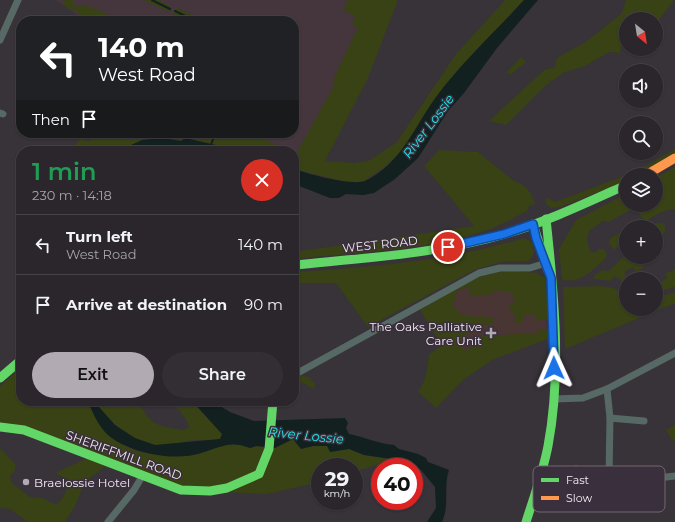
<!DOCTYPE html>
<html lang="en">
<head>
<meta charset="utf-8">
<style>
	:root { --surface:#2a262b; --page:#322e33; --text:#f1f3f6; --muted:#a5a5a9; --line:#464347; --accent:#b2aab3 }
	body { margin:0; font-family:Montserrat,sans-serif; background:var(--page); color:var(--text); height:100vh; display:flex; flex-direction:column; font-size:15px; white-space:nowrap }
	* { box-sizing:border-box; margin:0 }
	p { font-size:13px; color:var(--muted) }
	.icon { flex:none; width:22px; height:22px; fill:none; stroke:currentColor; stroke-width:2; stroke-linecap:round; stroke-linejoin:round }
	.map { position:relative; flex:1; overflow:hidden }
	.details { position:absolute; left:16px; top:146px; width:283px; height:260px; display:flex; flex-direction:column; background:var(--surface); border-radius:16px; box-shadow:0 1px 3px #0004,0 0 0 1px var(--line) }
	.details>* { flex:none }
	.banner { position:absolute; left:16px; top:16px; width:283px; height:122px; border-radius:16px; box-shadow:0 1px 3px #0004,0 0 0 1px var(--line); background:#202124; color:#fff; overflow:hidden }
	.needle { width:26px; rotate:150deg }
	.controls { position:absolute; left:619px; top:12px; display:grid; gap:8px }
	.controls a { display:grid; place-items:center; width:44px; height:44px; border-radius:50%; background:var(--surface); box-shadow:0 1px 3px #0004,0 0 0 1px var(--line); font-size:20px }
	.speed { position:absolute; left:311px; top:458px; display:flex; gap:8px; font-size:20px; font-weight:700; text-align:center }
	.speed>* { display:grid; place-content:center; width:52px; height:52px; border-radius:50%; background:var(--surface); box-shadow:0 1px 3px #0004,0 0 0 1px var(--line); line-height:1 }
	.speed small { font-size:10px; font-weight:400 }
	.speed .limit { border:6px solid #d22; background:#fff; color:#111 }
	.pin { position:absolute; display:grid; place-items:center; width:34px; height:34px; color:#fff; margin:-17px; border:2px solid #fff; border-radius:50%; box-shadow:0 1px 4px #0007 }
	.me { position:absolute; width:44px; margin:-22px; rotate:359deg; stroke-linejoin:round; filter:drop-shadow(0 0 3px #0008) }
	.turn { display:flex; align-items:center; gap:14px; height:84px; padding:0 16px; font-size:18px }
	.turn .icon { width:52px; height:52px; stroke-width:2.5 }
	.turn b { display:block; font-size:28px; line-height:34px }
	.then { display:flex; align-items:center; height:38px; padding:0 16px; background:#0003; gap:8px; font-size:15px }
	.round { display:grid; place-items:center; flex:none; width:42px; height:42px; border-radius:21px; background:var(--page) }
	.head { display:flex; align-items:center; justify-content:space-between; height:68px; padding:0 16px }
	h1 { font-size:24px; font-weight:600; line-height:30px; color:#1e9e55 }
	.action { display:flex; gap:8px; margin-top:auto; padding:8px 16px }
	.action a { flex:1; height:46px; border-radius:24px; background:var(--accent); color:#111; font-size:16px; font-weight:600; line-height:46px; text-align:center }
	.action a+a { background:var(--page); color:var(--text) }
	ul { padding:0; list-style:none }
	li { display:flex; align-items:center; gap:12px; height:60px; padding:0 16px; border-top:1px solid var(--line) }
	li div { flex:1 }
	li b { display:block; font-size:15px }
	li em { font-style:normal }
	.map>svg:first-child { display:block }
	.industrial { fill:#45353d }
	.medical { fill:#483534 }
	.green { fill:#394214 }
	.water { fill:#122020 }
	.lines { fill:none; stroke-linecap:round; stroke-linejoin:round }
	.stream { stroke:#122020; stroke-width:2 }
	.street { stroke:#566964; stroke-width:7 }
	.fast { stroke:#63d668; stroke-width:9 }
	.slow { stroke:#ff974d; stroke-width:9 }
	.route-casing { stroke:#114b97; stroke-width:10 }
	.route { stroke:#1a73e8; stroke-width:7 }
	.poi-dot { fill:#b2aab3; stroke:#3a2f3c; stroke-width:1.5 }
	.labels { text-anchor:middle; dominant-baseline:central; stroke-width:3; stroke-linejoin:round; paint-order:stroke }
	.street-label { font-size:12px; fill:#f3ebf4; stroke:#3a2f3c }
	.poi-label { font-size:12px; fill:#f3ebf4; stroke:#3a2f3c; text-anchor:end }
	.water-label { font-size:13px; font-style:italic; fill:#24e5e9; stroke:#3a2f3c }
	.key { fill:#3a2f3c; stroke:#726773; stroke-width:1 }
	.key-label { font-size:11px; fill:#f3ebf4 }
</style>
</head>
<body>
<div class="map">
<svg width="675" height="522" viewBox="0 0 675 522">
	<rect width="100%" height="100%" fill="#383239"/>
	<!-- industrial -->
	<polygon class="industrial" points="56,0 398,0 367,80 294,159 294,151 262,151 212,133 294,133 294,21 85,21"/>
	<!-- medical -->
	<polygon class="medical" points="537,281 546,318 547,339 494,359 463,380 420,310 470,282"/>
	<!-- green -->
	<g class="green">
		<path d="M65 0H74V7C84 0 109 16 120 21H85L74 9 72 11 62 3Z"/>
		<polygon points="144,0 159,0 171,7 169,12"/>
		<polygon points="348,0 398,0 367,80 325,161 354,163 368,161 396,143 456,54 505,0 524,0 459,70 409,142 396,157 386,166 364,181 350,183 294,169 294,153 296,154 335,84 332,82 358,27 352,24 355,16 343,10"/>
		<polygon points="626,0 674,0 656,24 656,19 626,19 626,34 622,39 620,53 609,52 585,66 565,72 546,85 506,125 489,121 544,70 555,67 556,60 560,56 584,43 620,15 623,10"/>
		<polygon points="178,8 179,9 205,21 188,21 173,14"/>
		<polygon points="521,57 526,62 510,75 507,72"/>
		<polygon points="100,133 251,133 290,151 242,151 185,138 181,141 162,138 126,146 118,151 69,151 80,139 89,141"/>
		<polygon points="675,149 675,154 638,175 626,175 626,181 560,207 551,208 546,204 545,200 548,198 555,202 637,171"/>
		<path d="M439 150 478 152 514 181C526 184 532 193 535 204L529 206 527 211C515 217 503 224 491 229 428 251 359 252 294 259V252L474 226 424 166Z"/>
		<path d="M675 167V209C663 210 655 215 645 222L638 212 632 209 609 222 603 221 589 231 587 240 590 251 594 253 599 249H604L607 255 606 258C594 268 580 286 562 279L559 249 576 220 626 194V205H656V178Z"/>
		<polygon points="657,223 663,223 665,226 665,232 661,235 656,234 656,227 653,227"/>
		<polygon points="626,230 626,240 614,250 609,243 610,238"/>
		<path d="M524 238 532 242C535 250 536 255 528 261H505L476 269 368 327 336 283H294V272C372 267 449 261 524 238Z"/>
		<polygon points="626,255 626,257 648,257 641,261 644,267 636,272 633,267 624,272 628,279 626,279 623,286 621,285 623,281 614,276 611,281 594,279 594,276 602,270 608,271"/>
		<polygon points="675,269 675,287 656,292 656,285 667,278 665,274"/>
		<path d="M514 271 537 273 545 278 549 316 547 319 536 321V314L524 315V322L515 323 514 320 516 316 508 308 515 300 512 293 494 290V294L469 296V288L457 290 453 307 462 315 479 317V313H482V318L494 317V324L477 325 457 343 466 351 482 336 537 333V329H549L550 338 494 359 463 380 436 408 418 392C427 378 427 370 429 354L442 345 420 310C451 292 477 271 514 271Z"/>
		<polygon points="601,286 613,288 626,294 626,309 656,309 656,298 675,292 675,303 565,349 563,287"/>
		<path d="M21 368V401H88L92 410 124 445 139 452 171 456 200 454 210 449 231 443 240 444 250 448 257 446 273 448 293 439 301 449 313 446H327L338 451 349 449 364 455 398 460 408 464 376 465 354 472V467H320V482L267 494 181 490 109 463 90 478 83 487 75 506 65 522H28L10 509 0 508V448L15 464V470L10 476 12 483 30 497 42 498 56 505C64 498 67 491 69 480L55 473 90 457 24 430 0 427V386Z"/>
		<polygon points="302,376 309,377 315,384 314,389 301,382 294,387 294,380"/>
		<path d="M96 401H138C151 426 158 426 184 430L189 427C187 418 180 410 172 405L173 401H192L222 434 220 439C212 441 204 440 196 440 182 441 169 446 156 445 137 444 102 419 96 401Z"/>
		<polygon points="675,425 675,440 672,440 666,430"/>
	</g>
	<!-- water -->
	<g class="water">
		<path d="M524 0H538L497 48 464 93 448 111 418 158 395 179 374 193 363 195 346 194 339 198H330L294 184V169C308 174 352 186 365 181 402 163 414 127 436 97 462 62 495 32 524 0Z"/>
		<polygon points="162,138 181,141 185,138 242,151 118,151 142,140"/>
		<path d="M88 401H96L99 407 115 425 135 438 155 445 220 439 222 434 192 401H212L230 412 254 421 345 418 348 423 346 428 349 434C364 437 379 444 394 445L399 449 418 454 426 458 428 462 449 470C443 487 450 505 442 522H427L436 508 435 487 421 470 398 460 364 455 349 449 330 452 327 446H313L301 449 293 439 275 448 257 446 250 448C230 440 221 447 201 453 175 462 129 453 108 435 99 427 92 412 88 401Z"/>
	</g>
	<g class="lines">
		<!-- stream -->
		<g class="stream">
			<polyline points="152,0 170,9"/>
			<polyline points="175,11 196,21"/>
			<polyline points="211,145 215,133"/>
		</g>
		<!-- street -->
		<g class="street">
			<polyline points="0,40 18,0"/>
			<polyline points="0,113 3,114"/>
			<polyline points="294,375 479,273 500,268 530,268 549,262"/>
			<polyline points="607,389 610,418 609,476"/>
			<polyline points="554,399 583,398 607,389 675,353"/>
			<polyline points="610,418 644,421"/>
			<path d="M576 469C611 476 640 482 675 476"/>
			<polyline points="108,522 134,490 143,475"/>
		</g>
		<!-- fast -->
		<g class="fast">
			<polyline points="533,224 548,271"/>
			<path d="M294 265C364 258 436 254 505 234 546 222 586 203 626 185"/>
			<polyline points="0,378 21,360"/>
			<polyline points="0,427 24,430 181,490 210,491 227,488 259,474 269,449 273,401"/>
			<path d="M526 522C534 497 543 472 548 446 562 372 554 293 546 219"/>
		</g>
		<!-- slow -->
		<polyline class="slow" points="646,175 675,158"/>
	</g>
	<g class="lines">
		<defs>
			<polyline id="route" points="448,247 504,234 533,224 536,238 551,278 554,368"/>
		</defs>
		<!-- route casing -->
		<use href="#route" class="route-casing"/>
		<!-- route -->
		<use href="#route" class="route"/>
	</g>
	<!-- markers -->
	<g class="poi-dot">
		<path d="M489 327h4v4h4v4h-4v4h-4v-4h-4v-4h4z"/>
		<circle cx="26" cy="482" r="4"/>
	</g>
	<g class="labels">
		<!-- street labels -->
		<g class="street-label">
			<text transform="translate(380 244) rotate(-6)">WEST ROAD</text>
			<text transform="translate(124 455) rotate(20)">SHERIFFMILL ROAD</text>
		</g>
		<!-- poi labels -->
		<g class="poi-label">
			<text x="482" y="326">The Oaks Palliative<tspan x="482" dy="14">Care Unit</tspan></text>
			<text x="34" y="482" text-anchor="start">Braelossie Hotel</text>
		</g>
		<!-- water labels -->
		<g class="water-label">
			<text transform="translate(428 126) rotate(-53)">River Lossie</text>
			<text transform="translate(306 435) rotate(6)">River Lossie</text>
		</g>
	</g>
	<!-- legend -->
	<rect x="533" y="466" width="132" height="46" rx="6" class="key"/>
	<rect x="541" y="478" width="18" height="4" fill="#63d668"/>
	<rect x="541" y="496" width="18" height="4" fill="#ff974d"/>
	<g class="key-label">
		<text x="566" y="484">Fast</text>
		<text x="566" y="502">Slow</text>
	</g>
</svg>
<div class="controls">
<a><svg class="needle" viewBox="-14 -14 28 28"><path d="M0-13l5 13h-10z" fill="#e53935"/><path d="M0 13l5-13h-10z" fill="#a5a5a9"/></svg></a>
<a><svg class="icon" aria-label="sound" viewBox="0 0 24 24"><path d="M4 9h4l5-4v14l-5-4H4zM17 9q2 3 0 6"/></svg></a>
<a><svg class="icon" aria-label="search" viewBox="0 0 24 24"><circle cx="10" cy="10" r="6"/><path d="M15 15l6 6"/></svg></a>
<a><svg class="icon" aria-label="layers" viewBox="0 0 24 24"><path d="M12 4l9 5-9 5-9-5zM3 14l9 5 9-5"/></svg></a>
<a>+</a>
<a>−</a>
</div>
<div class="speed"><div>29<small>km/h</small></div><div class="limit">40</div></div>
<div class="pin" style="left:448px;top:247px;background:#d93025"><svg class="icon" aria-label="arrive" viewBox="0 0 24 24"><path d="M6 21V4h12l-3 4 3 4H6"/></svg></div>
<svg class="me" style="left:554px;top:368px" viewBox="-20 -20 40 40"><path d="M0-17L14 15 0 8-14 15z" fill="#1a73e8" stroke="#fff" stroke-width="4"/></svg>
<div class="banner">
<div class="turn"><svg class="icon" aria-label="left" viewBox="0 0 24 24"><path d="M17 20v-9H6M10 6l-5 5 5 5"/></svg><div><b>140 m</b>West Road</div></div>
<div class="then">Then<svg class="icon" aria-label="arrive" viewBox="0 0 24 24"><path d="M6 21V4h12l-3 4 3 4H6"/></svg></div>
</div>
<section class="details">
<div class="head"><div><h1>1 min</h1><p>230 m · 14:18</p></div><a class="round" style="background:#d93025;color:#fff"><svg class="icon" aria-label="close" viewBox="0 0 24 24"><path d="M6 6l12 12M18 6L6 18"/></svg></a></div>
<ul>
<li><svg class="icon" aria-label="left" viewBox="0 0 24 24"><path d="M17 20v-9H6M10 6l-5 5 5 5"/></svg><div><b>Turn left</b><p>West Road</p></div><em>140 m</em></li>
<li><svg class="icon" aria-label="arrive" viewBox="0 0 24 24"><path d="M6 21V4h12l-3 4 3 4H6"/></svg><div><b>Arrive at destination</b></div><em>90 m</em></li>
</ul>
<div class="action"><a>Exit</a><a>Share</a></div>
</section>
</div>
</body>
</html>
